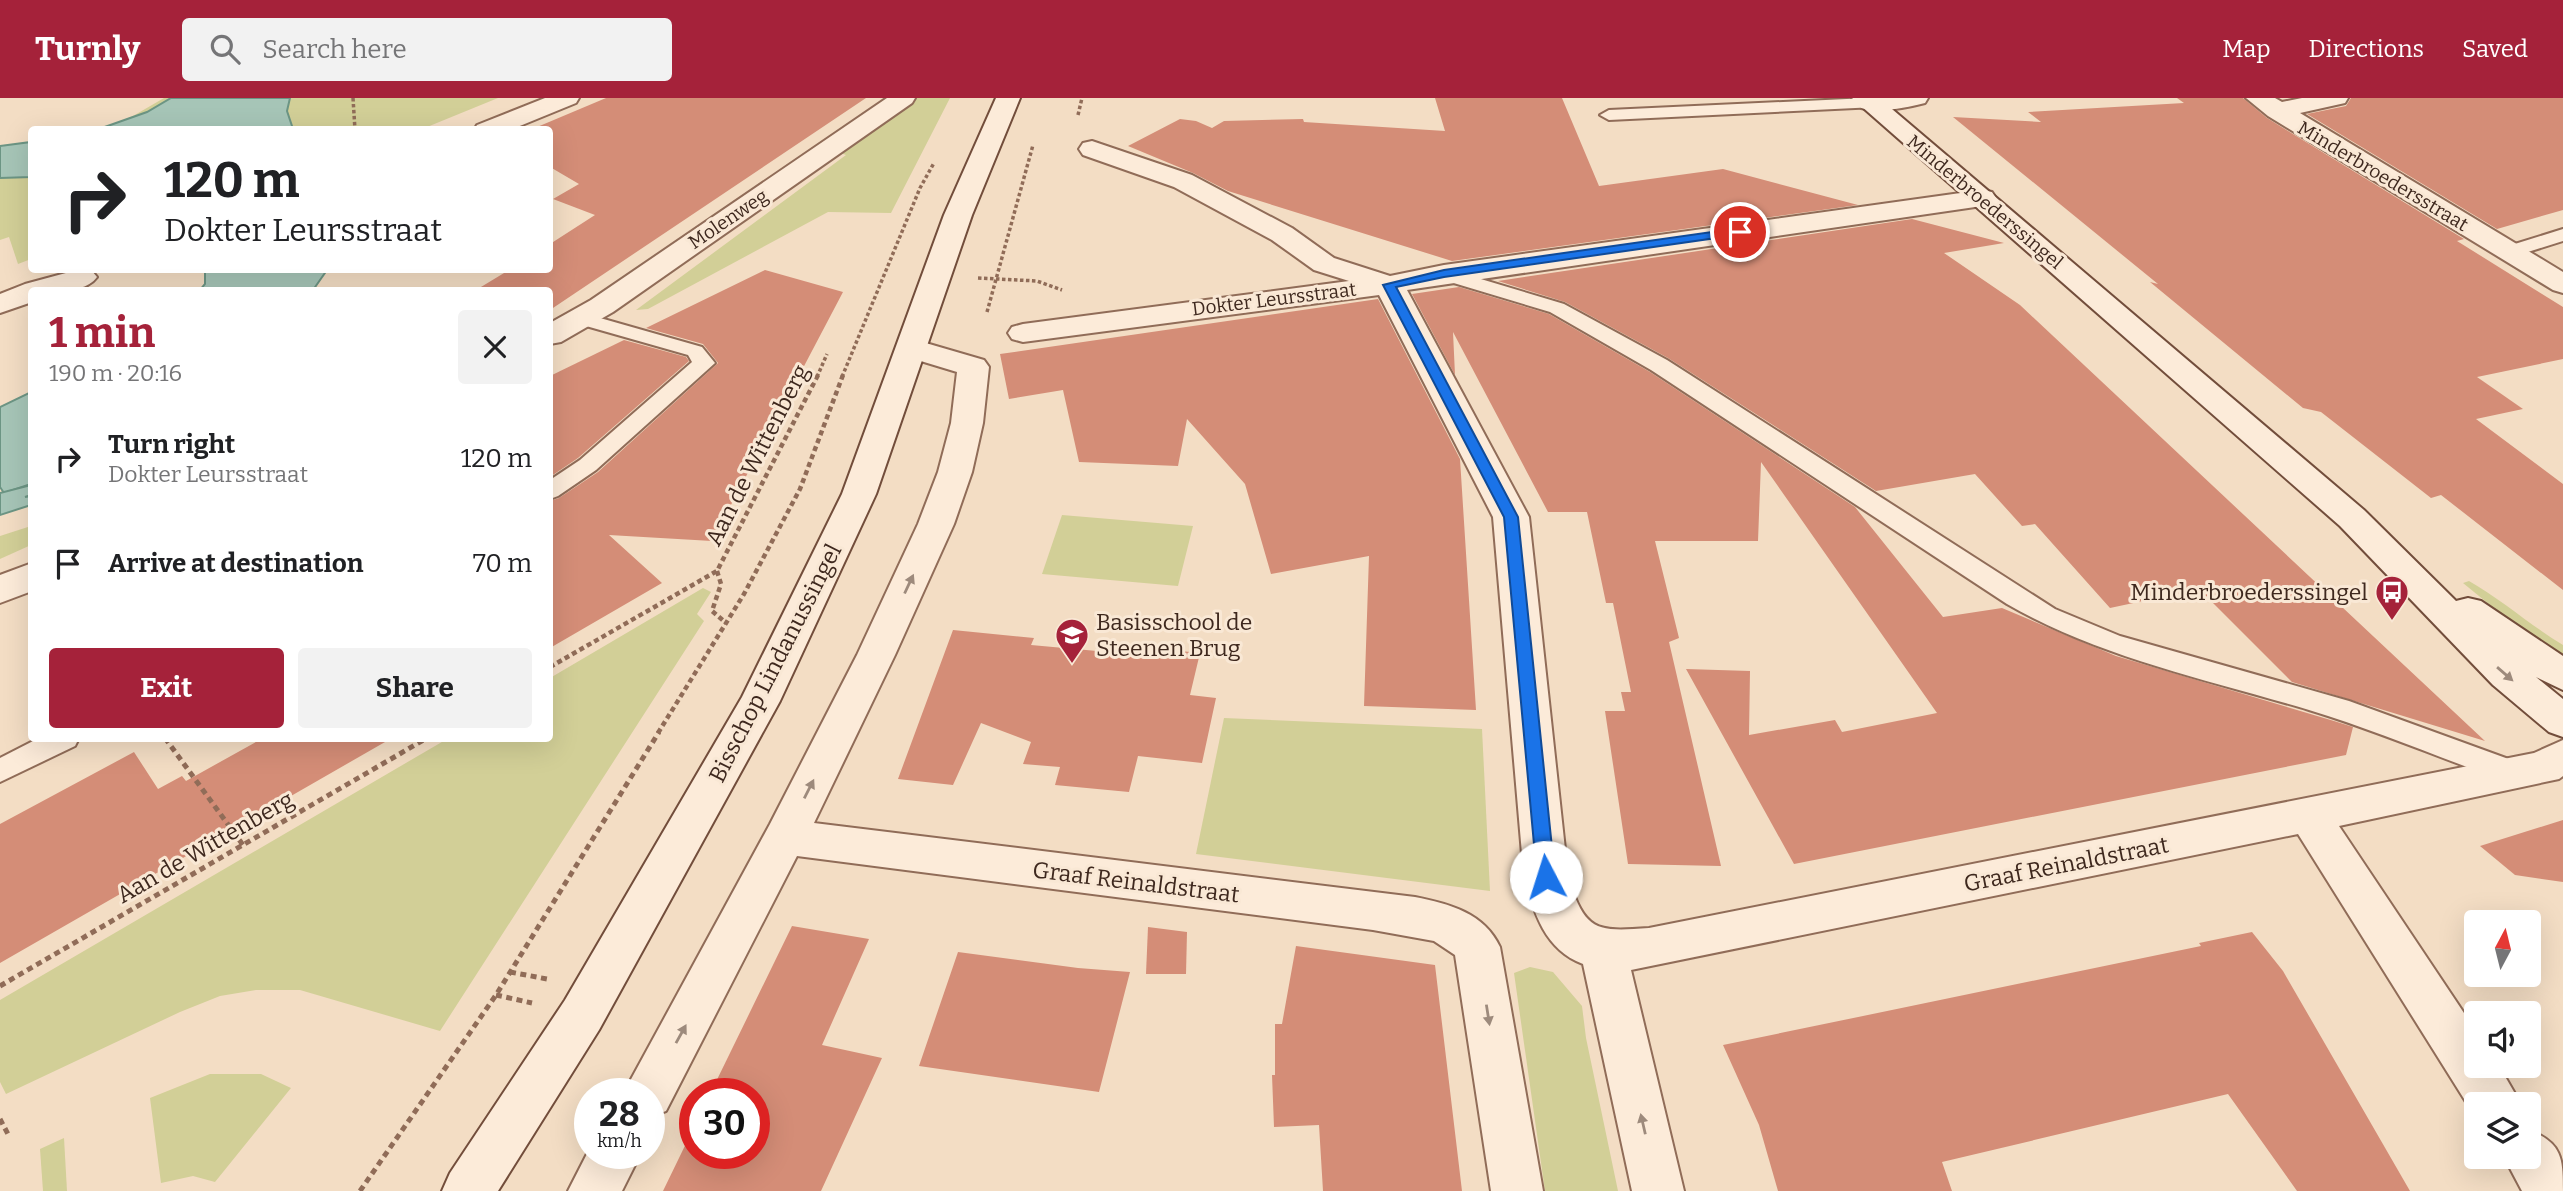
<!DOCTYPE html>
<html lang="en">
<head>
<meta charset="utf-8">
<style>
	:root { --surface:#fff; --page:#f2f2f2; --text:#202124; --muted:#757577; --accent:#a5223a }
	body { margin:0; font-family:Bitter,serif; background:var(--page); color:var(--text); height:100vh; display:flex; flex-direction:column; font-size:26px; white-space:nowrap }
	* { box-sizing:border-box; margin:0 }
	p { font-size:23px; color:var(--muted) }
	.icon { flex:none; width:38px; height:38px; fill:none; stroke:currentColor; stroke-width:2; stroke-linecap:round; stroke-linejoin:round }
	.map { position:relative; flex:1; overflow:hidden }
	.panel { position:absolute; left:28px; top:189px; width:525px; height:455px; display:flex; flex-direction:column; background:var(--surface); border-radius:7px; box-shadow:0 7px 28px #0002 }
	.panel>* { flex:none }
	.top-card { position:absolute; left:28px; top:28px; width:525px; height:147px; border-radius:7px; box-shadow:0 7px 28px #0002; background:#fff; color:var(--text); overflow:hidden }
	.needle { width:46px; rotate:7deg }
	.tools { position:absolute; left:2464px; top:812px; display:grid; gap:14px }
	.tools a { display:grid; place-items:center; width:77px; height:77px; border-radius:7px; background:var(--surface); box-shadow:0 7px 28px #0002; font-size:35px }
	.speed { position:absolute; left:574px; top:980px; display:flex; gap:14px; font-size:35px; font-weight:700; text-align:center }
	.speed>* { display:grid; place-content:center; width:91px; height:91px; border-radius:50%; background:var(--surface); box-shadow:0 7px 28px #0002; line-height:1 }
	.speed small { font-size:18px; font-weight:400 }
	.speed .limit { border:10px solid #d22; background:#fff; color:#111 }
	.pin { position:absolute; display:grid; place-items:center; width:60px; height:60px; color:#fff; margin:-30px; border:4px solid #fff; border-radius:50%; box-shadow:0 2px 7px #0007 }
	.me { position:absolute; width:77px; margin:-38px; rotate:355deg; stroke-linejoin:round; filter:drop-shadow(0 0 5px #0008) }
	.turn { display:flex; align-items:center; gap:24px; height:147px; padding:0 21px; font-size:32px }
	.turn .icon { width:91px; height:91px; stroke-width:2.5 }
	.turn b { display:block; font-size:49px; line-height:60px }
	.round { display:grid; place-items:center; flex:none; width:74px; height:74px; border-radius:7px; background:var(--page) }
	.overview { display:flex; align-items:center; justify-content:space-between; height:119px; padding:0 21px }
	h1 { font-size:42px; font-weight:700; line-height:52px; color:var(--accent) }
	.primary-button { display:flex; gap:14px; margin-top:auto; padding:14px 21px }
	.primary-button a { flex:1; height:80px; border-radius:7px; background:var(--accent); color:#fff; font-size:28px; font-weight:700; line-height:80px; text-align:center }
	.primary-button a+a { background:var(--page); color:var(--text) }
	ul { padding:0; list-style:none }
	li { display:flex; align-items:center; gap:21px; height:105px; padding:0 21px }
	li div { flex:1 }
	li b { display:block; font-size:26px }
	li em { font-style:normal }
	header { display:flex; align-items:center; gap:42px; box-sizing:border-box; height:98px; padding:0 35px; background:var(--accent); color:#fff }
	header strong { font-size:33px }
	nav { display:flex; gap:38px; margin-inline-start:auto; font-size:24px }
	.search { width:490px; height:63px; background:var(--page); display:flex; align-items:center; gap:18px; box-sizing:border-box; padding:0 24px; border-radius:7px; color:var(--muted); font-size:26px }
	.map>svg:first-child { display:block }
	.green { fill:#d2cf97 }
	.water { fill:#a6c5b7; stroke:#6c9584; stroke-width:2 }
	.building { fill:#d48d77 }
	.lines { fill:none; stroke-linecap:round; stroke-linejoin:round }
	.lane-casing { stroke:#906c58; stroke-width:4 }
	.street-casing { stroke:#906c58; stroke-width:4 }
	.secondary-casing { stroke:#724d3b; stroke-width:4 }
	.path-far2 { stroke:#906c58; stroke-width:3.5; stroke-dasharray:3.5 2.5; stroke-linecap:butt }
	.path-far1 { stroke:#906c58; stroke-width:4.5; stroke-dasharray:5 3.5; stroke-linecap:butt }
	.path { stroke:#906c58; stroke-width:5; stroke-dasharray:6 4.5; stroke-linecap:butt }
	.lane { fill:#fcebd9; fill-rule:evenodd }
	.street { fill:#fcebd9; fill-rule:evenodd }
	.secondary { fill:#fcebd9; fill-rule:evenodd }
	.oneway { fill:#9d8a7c }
	.route { fill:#1a73e8; stroke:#114b97; stroke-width:2 }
	.labels { text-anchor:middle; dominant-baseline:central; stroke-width:6; stroke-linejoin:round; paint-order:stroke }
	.far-street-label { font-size:19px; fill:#3e281e; stroke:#f9e8d5 }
	.street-label { font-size:23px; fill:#3e281e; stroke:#f9e8d5 }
	.poi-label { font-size:23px; fill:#3e281e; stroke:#f9e8d5; text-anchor:end }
</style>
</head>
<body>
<header>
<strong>Turnly</strong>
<div class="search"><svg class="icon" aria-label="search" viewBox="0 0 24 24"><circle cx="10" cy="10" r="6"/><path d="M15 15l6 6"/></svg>Search here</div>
<nav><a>Map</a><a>Directions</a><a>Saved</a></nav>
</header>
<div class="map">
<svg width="2563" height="1093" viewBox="0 0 2563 1093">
	<rect width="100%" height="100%" fill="#f3ddc4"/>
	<!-- green -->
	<g class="green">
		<polygon points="164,0 498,0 427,29 409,31 100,32 133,18"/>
		<polygon points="913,0 950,0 891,115 828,114 648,211 636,212 846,57 838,54"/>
		<polygon points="31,49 31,161 18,166 9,139 0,142 0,56"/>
		<polygon points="1062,417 1193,428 1178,488 1042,476"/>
		<polygon points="31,428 31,447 0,461 0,438"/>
		<path d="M2469 483C2502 502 2530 527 2563 547V555L2557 556 2512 525 2463 485Z"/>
		<polygon points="703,490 711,494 697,516 704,523 440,933 300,892 256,892 220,898 180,914 6,996 0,984 0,902 447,641 550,640 550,580"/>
		<polygon points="1224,620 1482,631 1490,793 1196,756"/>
		<polygon points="1530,869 1553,874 1582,908 1586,940 1618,1093 1545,1093 1514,875"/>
		<polygon points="210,976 261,976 291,990 215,1084 193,1078 161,1085 150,1000"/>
		<polygon points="64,1040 67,1093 43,1093 40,1051"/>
	</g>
	<!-- water -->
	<g class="water">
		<polygon points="171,0 290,0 287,13 293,31 99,31 147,14"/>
		<polygon points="31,44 31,79 0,80 0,48"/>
		<polygon points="205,172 327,172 313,192 200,192 205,186"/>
		<polygon points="31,294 31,386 4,395 0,389 0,309"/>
		<polygon points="31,387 31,397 25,399 31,398 31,407 0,417 0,395"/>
	</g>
	<!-- building -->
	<g class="building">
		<polygon points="606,0 866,0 550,212 550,192 476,192 509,172 550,172 550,146 595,117 553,101 579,86 550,69 550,32 530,32"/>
		<polygon points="1435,0 1562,0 1599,88 1723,71 1858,107 1452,163 1228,93 1193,75 1128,48 1180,21 1196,23 1212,30 1224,23 1303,21 1304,24 1445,33"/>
		<polygon points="2177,0 2243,0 2267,20 2464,141 2457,143 2563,209 2563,261 2477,279 2523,311 2476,321 2563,386 2563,492 2441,397 2431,400 2321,314 2303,310 2150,184 2158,186 1953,19 2041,24 2028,14 2184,5"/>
		<polygon points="2351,0 2563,0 2563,112 2497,131 2307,16 2346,8"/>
		<polygon points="1912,121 2004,145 1944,155 2020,207 2485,643 2292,584 2199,491 2110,510 2035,426 2022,428 1975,376 1876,393 1668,260 1565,204 1498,183"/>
		<polygon points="765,172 843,194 712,443 609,437 662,485 550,550 550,403 559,400 598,374 718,265 703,246 646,230"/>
		<polygon points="1459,189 1549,216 1650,274 1855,409 1943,519 2002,510 2116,558 2334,623 2353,629 2346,657 1794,766 1686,571 1750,573 1749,637 1835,622 1842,634 1937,615 1761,364 1758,443 1655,443 1679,540 1669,544 1721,768 1628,766 1605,613 1625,613 1621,594 1631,594 1613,505 1606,505 1587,414 1548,414 1453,234 1455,277 1412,196"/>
		<polygon points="1378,201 1460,361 1476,612 1364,608 1369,458 1271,476 1245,386 1187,321 1178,368 1079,364 1063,292 1009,301 1000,256"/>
		<polygon points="624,242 686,259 689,263 578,360 550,379 550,278"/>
		<polygon points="953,532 1034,540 1031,547 1119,555 1121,547 1200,555 1190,597 1216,600 1202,665 1138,658 1129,694 1055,687 1060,669 1023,666 1031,644 981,625 953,687 898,681"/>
		<polygon points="263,640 392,640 0,865 0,726 134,654 158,691 182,678 186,683"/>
		<polygon points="2563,722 2563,784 2515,777 2480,748"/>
		<polygon points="792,828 869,841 822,947 882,960 821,1093 663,1093 695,1027 695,1055 754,1055 754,996 710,996"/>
		<polygon points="1148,829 1187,834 1186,876 1146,876"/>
		<polygon points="2252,834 2283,873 2410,1093 2297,1093 2228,996 1942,1064 1952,1093 1778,1093 1759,1027 1723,947 2201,848 2199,845"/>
		<polygon points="1296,848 1435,867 1462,1093 1323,1093 1319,1027 1274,1029 1272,977 1275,977 1275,926 1282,926"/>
		<polygon points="958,854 1078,870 1130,874 1099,994 919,968"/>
	</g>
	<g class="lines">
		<defs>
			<g id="lane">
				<polygon points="1868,0 1876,1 1878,5 1876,9 1609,22 1600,17 1609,12"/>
				<polygon points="2563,131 2563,143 2509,160 2499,154 2502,150"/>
				<path d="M1444 170 1564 206 1667 262 2055 511 2120 538 2349 603 2525 667 2529 675 2525 683 2515 686C2446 663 2379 633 2309 612 2206 581 2101 560 2007 506L1651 272 1550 214 1437 180 1434 176 1437 172Z"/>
				<polygon points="579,214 702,249 715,265 596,372 558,398 550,401 550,382 580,362 692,264 688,257 572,224 569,220 572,216"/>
				<polygon points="39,640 79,640 75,648 0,684 0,660"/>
			</g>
			<g id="street">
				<polygon points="545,0 579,0 576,5 510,32 474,32 477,27"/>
				<polygon points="887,0 915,0 912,5 613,214 561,244 550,246 550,225 591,202"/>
				<path d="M1861 0H1928L1925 5C1906 10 1880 15 1861 10L1858 5Z"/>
				<polygon points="2246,0 2275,0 2282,4 2302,0 2348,0 2345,5 2300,15 2563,174 2563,195 2553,192 2268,18"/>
				<path d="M1092 43 1192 77 1292 130 1334 160 1390 178 1444 167 1982 92 1992 94 1996 100 1992 106 1982 108 1407 192 1529 419 1568 779C1585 833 1595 834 1649 830L2534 655 2563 642V678L2559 681 2339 728 2476 933V968H2499L2521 1006H2476V1020L2298 736 1631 872 1684 1093H1632L1583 866C1545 852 1534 815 1524 779L1493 419 1379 197 1023 244 1012 241 1008 235 1012 229 1023 226 1349 183 1314 172 1272 142 1174 89 1083 57 1079 51 1083 45Z"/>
				<path d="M77 172 92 173 97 179C84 197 51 192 32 192V204L0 215V196L25 186Z"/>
				<path d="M912 241 984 262 989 269 983 325 972 374 954 426 895 557 814 725 1415 799C1450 806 1484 815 1500 849L1543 1093H1491L1455 857 1434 843 1373 832 797 758 666 1013 649 1019V996H623L770 726 857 557 918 426 938 374 951 325 957 274 901 257 896 250 901 243Z"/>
				<polygon points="32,465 32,493 0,505 0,477"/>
				<path d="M2529 1032C2562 1045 2563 1060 2563 1093H2522L2504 1059H2529Z"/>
				<polygon points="590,1050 590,1055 641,1055 622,1093 568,1093"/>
			</g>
			<g id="secondary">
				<polygon points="996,0 1020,0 972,117 876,396 780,603 599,932 498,1093 442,1093 450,1075 565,902 742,599 842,396 944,117"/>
				<polygon points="1852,0 1879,0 2364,412 2456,503 2468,500 2481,503 2563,558 2563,592 2536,579 2563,601 2563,639 2549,634 2493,587 2340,428"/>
			</g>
		</defs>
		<!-- lane casing -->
		<use href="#lane" class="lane-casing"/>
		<!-- street casing -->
		<use href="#street" class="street-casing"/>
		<!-- secondary casing -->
		<use href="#secondary" class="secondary-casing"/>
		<!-- path-far2 -->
		<g class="path-far2">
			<polyline points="353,0 355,32"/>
			<polyline points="1078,17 1082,0"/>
			<polyline points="978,180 1037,183 1062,192"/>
			<polyline points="987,214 1033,47"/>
			<polyline points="817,279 827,256"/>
			<polyline points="842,279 920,90 934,65"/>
		</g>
		<!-- path-far1 -->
		<g class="path-far1">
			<polyline points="717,473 721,486 712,513 726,525"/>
			<polyline points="550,569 717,473 818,277"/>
			<polyline points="658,635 744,496 800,391 843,277"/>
		</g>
		<!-- path -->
		<g class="path">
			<polyline points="165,640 243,747"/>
			<polyline points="510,874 547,881"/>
			<polyline points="0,888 427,640"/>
			<polyline points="496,897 532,905"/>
			<polyline points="0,1021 9,1038"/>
			<polyline points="360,1093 496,897 659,634"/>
		</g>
		<!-- lane -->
		<use href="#lane" class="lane"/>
		<!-- street -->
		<use href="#street" class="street"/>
		<!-- secondary -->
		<use href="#secondary" class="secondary"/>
	</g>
	<!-- one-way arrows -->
	<defs><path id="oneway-solid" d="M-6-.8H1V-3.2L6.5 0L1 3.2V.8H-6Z" transform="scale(1.75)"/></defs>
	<g class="oneway">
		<use href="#oneway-solid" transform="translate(909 486) rotate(-65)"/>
		<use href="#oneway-solid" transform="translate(2505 576) rotate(41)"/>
		<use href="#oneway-solid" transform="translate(809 691) rotate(-63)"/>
		<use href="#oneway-solid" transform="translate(1488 917) rotate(81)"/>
		<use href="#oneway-solid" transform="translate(681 936) rotate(-61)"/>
		<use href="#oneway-solid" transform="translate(1643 1026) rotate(-103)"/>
	</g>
	<!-- route -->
	<polygon class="route" points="1740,130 1745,134 1744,136 1444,179 1396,189 1518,419 1555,779 1553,785 1546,787 1540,785 1537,779 1504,419 1383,187 1444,172"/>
	<!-- icons -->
	<defs>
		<symbol id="bus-pin" viewBox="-11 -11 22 30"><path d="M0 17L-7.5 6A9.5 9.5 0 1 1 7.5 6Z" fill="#a5223a" stroke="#f9e8d5"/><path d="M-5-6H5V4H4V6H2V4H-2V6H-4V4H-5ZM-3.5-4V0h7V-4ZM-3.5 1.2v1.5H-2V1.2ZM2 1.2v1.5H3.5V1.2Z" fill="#fff"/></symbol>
		<symbol id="school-pin" viewBox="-11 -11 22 30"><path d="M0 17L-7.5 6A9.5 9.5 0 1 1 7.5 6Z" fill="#a5223a" stroke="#f9e8d5"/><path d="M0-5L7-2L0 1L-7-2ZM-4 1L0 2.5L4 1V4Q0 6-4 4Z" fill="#fff"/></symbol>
	</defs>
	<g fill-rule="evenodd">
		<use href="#bus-pin" x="2373" y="475" width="38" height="52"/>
		<use href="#school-pin" x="1053" y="518" width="38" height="52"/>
	</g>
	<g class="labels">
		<!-- far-street labels -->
		<g class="far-street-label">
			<text transform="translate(2383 78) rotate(31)">Minderbroedersstraat</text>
			<text transform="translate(1985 104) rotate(40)">Minderbroederssingel</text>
			<text transform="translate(728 121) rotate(-34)">Molenweg</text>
			<text transform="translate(1274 201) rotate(-7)">Dokter Leursstraat</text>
		</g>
		<!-- street labels -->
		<g class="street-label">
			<text transform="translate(757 357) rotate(-63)">Aan de Wittenberg</text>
			<text transform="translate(775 565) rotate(-63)">Bisschop Lindanussingel</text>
			<text transform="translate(205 749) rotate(-30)">Aan de Wittenberg</text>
			<text transform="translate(2066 766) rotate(-11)">Graaf Reinaldstraat</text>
			<text transform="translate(1136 784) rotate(7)">Graaf Reinaldstraat</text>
		</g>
		<!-- poi labels -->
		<g class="poi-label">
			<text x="2368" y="494">Minderbroederssingel</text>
			<text x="1096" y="524" text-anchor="start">Basisschool de<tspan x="1096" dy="26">Steenen Brug</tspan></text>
		</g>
	</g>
</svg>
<div class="tools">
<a><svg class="needle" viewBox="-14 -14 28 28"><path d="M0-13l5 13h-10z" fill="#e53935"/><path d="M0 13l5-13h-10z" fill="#757577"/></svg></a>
<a><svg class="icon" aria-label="sound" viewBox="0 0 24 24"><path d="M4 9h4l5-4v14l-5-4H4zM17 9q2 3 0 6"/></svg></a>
<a><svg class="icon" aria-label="layers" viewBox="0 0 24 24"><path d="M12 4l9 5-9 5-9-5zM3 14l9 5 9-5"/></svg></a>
</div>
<div class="speed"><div>28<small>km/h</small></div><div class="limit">30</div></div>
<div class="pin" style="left:1740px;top:134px;background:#d93025"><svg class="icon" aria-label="arrive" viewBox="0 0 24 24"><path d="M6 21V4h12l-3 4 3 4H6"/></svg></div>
<svg class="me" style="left:1546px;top:779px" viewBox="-20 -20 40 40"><circle r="19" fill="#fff"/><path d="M0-13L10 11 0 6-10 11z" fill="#1a73e8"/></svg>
<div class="top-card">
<div class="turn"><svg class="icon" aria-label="right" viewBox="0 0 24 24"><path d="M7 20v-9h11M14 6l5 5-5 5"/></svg><div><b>120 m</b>Dokter Leursstraat</div></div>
</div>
<section class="panel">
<div class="overview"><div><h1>1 min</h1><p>190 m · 20:16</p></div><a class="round"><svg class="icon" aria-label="close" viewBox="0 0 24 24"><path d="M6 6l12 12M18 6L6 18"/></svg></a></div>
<ul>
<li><svg class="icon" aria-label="right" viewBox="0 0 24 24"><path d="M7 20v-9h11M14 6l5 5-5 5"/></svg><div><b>Turn right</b><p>Dokter Leursstraat</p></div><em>120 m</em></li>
<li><svg class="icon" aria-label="arrive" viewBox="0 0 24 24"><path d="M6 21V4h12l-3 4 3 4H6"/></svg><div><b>Arrive at destination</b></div><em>70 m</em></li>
</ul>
<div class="primary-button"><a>Exit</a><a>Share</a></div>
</section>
</div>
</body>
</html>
